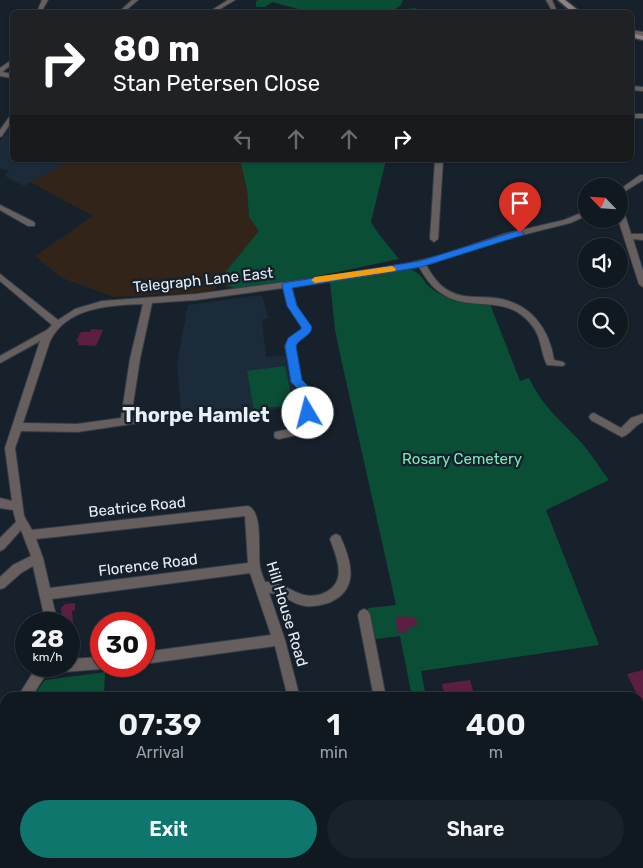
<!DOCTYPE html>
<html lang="en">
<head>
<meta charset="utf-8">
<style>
	:root { --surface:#111920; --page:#1a2229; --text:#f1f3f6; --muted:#9ca0a5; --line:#30383e; --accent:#0f766e }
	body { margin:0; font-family:Rubik,sans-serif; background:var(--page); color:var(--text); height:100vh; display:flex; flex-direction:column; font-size:19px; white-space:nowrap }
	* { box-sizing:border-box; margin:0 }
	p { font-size:16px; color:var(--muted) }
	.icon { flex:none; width:28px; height:28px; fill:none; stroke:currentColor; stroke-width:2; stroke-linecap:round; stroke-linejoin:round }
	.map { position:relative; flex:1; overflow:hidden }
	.sheet { position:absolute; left:0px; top:692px; width:644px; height:176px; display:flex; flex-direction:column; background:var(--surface); border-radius:15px 15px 0 0; box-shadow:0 1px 4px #0004,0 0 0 1px var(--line) }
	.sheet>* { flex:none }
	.guide { position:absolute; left:10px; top:10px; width:624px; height:152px; border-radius:8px; box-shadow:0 1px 4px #0004,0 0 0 1px var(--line); background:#202124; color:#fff; overflow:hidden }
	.needle { width:32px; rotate:295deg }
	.tools { position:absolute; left:578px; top:178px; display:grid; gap:10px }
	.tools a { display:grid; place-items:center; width:50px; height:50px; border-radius:50%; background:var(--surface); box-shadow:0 1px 4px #0004,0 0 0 1px var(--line); font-size:25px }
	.speed { position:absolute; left:15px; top:612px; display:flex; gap:10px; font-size:25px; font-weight:700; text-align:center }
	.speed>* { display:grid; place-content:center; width:65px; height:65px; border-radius:50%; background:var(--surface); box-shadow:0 1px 4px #0004,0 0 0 1px var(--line); line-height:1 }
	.speed small { font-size:12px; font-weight:400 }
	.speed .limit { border:8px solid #d22; background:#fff; color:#111 }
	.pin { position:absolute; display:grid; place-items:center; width:42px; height:42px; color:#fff; margin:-51px -21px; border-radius:50% 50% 50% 0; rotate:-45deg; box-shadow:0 0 5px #0007 }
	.pin .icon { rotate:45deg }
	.me { position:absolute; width:55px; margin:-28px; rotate:352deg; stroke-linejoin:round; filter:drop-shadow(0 0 4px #0008) }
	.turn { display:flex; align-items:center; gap:18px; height:105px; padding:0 20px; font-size:22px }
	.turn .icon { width:65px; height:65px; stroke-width:2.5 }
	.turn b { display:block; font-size:35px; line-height:42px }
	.lanes { display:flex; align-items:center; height:48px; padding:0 20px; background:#0003; justify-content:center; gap:25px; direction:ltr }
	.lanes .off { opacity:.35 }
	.eta { display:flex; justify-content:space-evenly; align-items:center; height:85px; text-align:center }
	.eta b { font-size:30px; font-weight:600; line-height:35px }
	.action { display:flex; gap:10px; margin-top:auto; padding:10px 20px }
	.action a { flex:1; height:58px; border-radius:30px; background:var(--accent); color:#fff; font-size:20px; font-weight:600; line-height:58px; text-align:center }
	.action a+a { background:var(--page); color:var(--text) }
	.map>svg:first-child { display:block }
	.industrial { fill:#332419 }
	.built { fill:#1c2b3a }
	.green { fill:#0a4e35 }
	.building { fill:#5d1f41 }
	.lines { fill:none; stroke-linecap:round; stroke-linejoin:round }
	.street-casing { stroke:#343e47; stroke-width:2 }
	.secondary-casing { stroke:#343e47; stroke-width:3 }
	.primary-casing { stroke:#343e47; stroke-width:3 }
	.street { fill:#675f5e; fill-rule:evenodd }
	.secondary { fill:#908281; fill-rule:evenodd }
	.primary { fill:#af9e9c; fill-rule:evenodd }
	.route { fill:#1a73e8; stroke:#114b97 }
	.slow { fill:#f59e0b }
	.labels { text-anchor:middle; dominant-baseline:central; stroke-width:5; stroke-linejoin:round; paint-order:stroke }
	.street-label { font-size:15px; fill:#e8eff6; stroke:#17212b }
	.park-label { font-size:15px; fill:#79edb9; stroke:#17212b }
	.district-label { font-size:20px; font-weight:bold; fill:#e8eff6; stroke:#17212b }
</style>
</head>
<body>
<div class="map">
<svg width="643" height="868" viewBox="0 0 643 868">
	<rect width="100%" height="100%" fill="#17212b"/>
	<!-- industrial -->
	<polygon class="industrial" points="71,160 240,160 247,190 249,217 260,231 218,281 236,289 231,289 218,285 214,290 196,293 114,297 62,278 35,256 93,216 30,182"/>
	<!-- built -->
	<g class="built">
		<polygon points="12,125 12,160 71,160 24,186 5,176 9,170 0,169 0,142"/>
		<polygon points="262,295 268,318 262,320 266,357 285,355 290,379 301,393 301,405 182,423 177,364 188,305"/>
	</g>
	<!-- green -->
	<g class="green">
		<polygon points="259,0 403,0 400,6 393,11 414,8 429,12 300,12 302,10 272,2 265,7 256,7 256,1"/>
		<polygon points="240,160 386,160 371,222 378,233 399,259 309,278 236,289 218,281 259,231 249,217 247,190"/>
		<path d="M408 268C425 275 421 280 432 289 448 301 470 305 490 304L520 381 529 378C543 406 554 414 575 436 588 448 598 466 609 480L546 510 599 645 421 671 426 697H412L400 636 376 639 368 608 396 605 342 363 335 330 330 282Z"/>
		<polygon points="285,366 293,404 254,410 247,371"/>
		<polygon points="105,672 104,697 33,697 45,680"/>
	</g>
	<!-- building -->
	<g class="building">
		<polygon points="92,329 103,330 96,346 78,345 79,342 76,341 81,332 90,332"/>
		<polygon points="75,603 75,610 72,611 73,624 63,624 61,608 65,604"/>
		<polygon points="406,616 407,618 416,618 417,626 408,627 409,632 398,633 395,617"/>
		<polygon points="643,670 643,707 627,674"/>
		<polygon points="470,680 475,698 445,698 442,684"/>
	</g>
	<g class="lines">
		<defs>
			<g id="street">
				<polygon points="42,0 48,0 41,12 37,12"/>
				<polygon points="132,0 138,0 124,12 119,12"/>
				<polygon points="228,0 235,0 215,12 209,12"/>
				<polygon points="546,0 552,0 557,12 553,12"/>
				<polygon points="631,30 643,32 643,36 631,34"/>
				<polygon points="10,61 12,62 12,64 2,72 12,74 12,78 0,76 0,68"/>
				<polygon points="631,86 643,87 643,91 631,90"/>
				<rect x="631" y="114" width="12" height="4"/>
				<polygon points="12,115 12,121 2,136 0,137 0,130 10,116"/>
				<polygon points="435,160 443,160 438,239 434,242 430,239"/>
				<polygon points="640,175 643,175 643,180 619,195 619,190"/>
				<polygon points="0,205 34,222 35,224 34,226 28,226 0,210"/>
				<polygon points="619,207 623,209 631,234 643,234 643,240 633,239 643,271 643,287 639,284 618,219"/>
				<path d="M586 211V216L570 223 510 238 426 265C432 275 438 285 449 291 463 299 479 296 495 298 529 302 549 327 554 360L563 362 565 364 563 366 547 365C540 351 542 336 530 323 505 293 469 313 441 293 431 287 425 277 419 267L381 274 292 287 296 305 311 327C309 337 298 338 295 346L301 381 310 390 314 404 313 413 302 434 279 439 275 438 274 435 275 432 295 428 303 413 304 404 301 392 292 382 285 346 289 339 302 329V327L288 306 283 288 196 300 152 303 140 359 131 417 177 410 180 411 182 414 180 417 77 432 21 431 15 448 24 516 32 530 248 506C264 512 257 552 260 567 261 572 263 577 265 582 279 581 289 590 301 594 308 597 318 596 324 593 348 582 337 558 330 539L332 536 336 534 340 536C351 560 361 590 328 603 321 605 313 607 305 606 292 604 282 593 269 593L285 640 300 698H288L275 646 144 664V652L271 635 250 573 52 599 58 624H46L33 566 21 573 4 588 0 589V577L13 565 31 556 21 530 4 549 0 551V538L16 522 13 510 0 508V498L12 501 5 448 40 341 0 363V356L47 330 52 325 0 281V274L58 320 75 309 102 301 196 294 367 271 409 263 442 255 504 234 564 220ZM143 304 130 359 121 418 77 424 23 423 50 341C67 307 110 305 143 304ZM245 516 248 563 50 588 43 558 36 539Z"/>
				<path d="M594 413 621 428 631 418 643 414V422C634 425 631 434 622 437L591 420 589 417 591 414Z"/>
				<polygon points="364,609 368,611 370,615 386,698 374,698 358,615 360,611"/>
				<polygon points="101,657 101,666 106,666 101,669 62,672 58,670 56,666 69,666 69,659"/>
				<polygon points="37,666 51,666 31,698 17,698"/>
				<polygon points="5,717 5,734 0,737 0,719"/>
				<polygon points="0,820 5,822 5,836 0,834"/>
				<polygon points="514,864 530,864 532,868 515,868"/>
			</g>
			<g id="secondary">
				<polygon points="558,0 565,0 580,12 572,12"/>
				<polygon points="631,33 643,36 643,40 631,37"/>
				<polygon points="246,864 268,864 266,868 244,868"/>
			</g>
			<g id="primary">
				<polygon points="643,770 643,787 639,788 639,771"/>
				<polygon points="473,864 492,864 490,868 471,868"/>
			</g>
		</defs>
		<!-- street casing -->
		<use href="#street" class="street-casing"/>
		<!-- secondary casing -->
		<use href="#secondary" class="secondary-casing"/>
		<!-- primary casing -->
		<use href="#primary" class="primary-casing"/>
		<!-- street -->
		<use href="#street" class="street"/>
		<!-- secondary -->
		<use href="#secondary" class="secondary"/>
		<!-- primary -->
		<use href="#primary" class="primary"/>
	</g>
	<!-- route -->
	<path class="route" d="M520 230 524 233 523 235 421 267 292 288 297 306 312 327C311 337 300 337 296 346L302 380 309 387 313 396 314 413 312 416H304L301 392 291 382 285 346 288 338 301 329V327L287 306 282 285 283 283 420 261Z"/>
	<!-- slow -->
	<polygon class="slow" points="392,266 396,269 395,271 315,283 311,280 315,277"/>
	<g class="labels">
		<!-- street labels -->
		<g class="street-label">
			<text transform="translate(203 280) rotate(-6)">Telegraph Lane East</text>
			<text transform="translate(137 507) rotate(-6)">Beatrice Road</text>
			<text transform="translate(148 565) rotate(-7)">Florence Road</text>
			<text transform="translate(287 614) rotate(73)">Hill House Road</text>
		</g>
		<!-- park labels -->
		<g class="park-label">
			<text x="462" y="459">Rosary Cemetery</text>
		</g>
		<!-- district labels -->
		<g class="district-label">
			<text x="196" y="415">Thorpe Hamlet</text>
		</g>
	</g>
</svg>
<div class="tools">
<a><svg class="needle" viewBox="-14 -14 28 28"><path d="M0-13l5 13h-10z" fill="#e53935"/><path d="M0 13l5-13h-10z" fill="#9ca0a5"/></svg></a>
<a><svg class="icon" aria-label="sound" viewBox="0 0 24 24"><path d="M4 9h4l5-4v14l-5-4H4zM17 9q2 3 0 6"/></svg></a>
<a><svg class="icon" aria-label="search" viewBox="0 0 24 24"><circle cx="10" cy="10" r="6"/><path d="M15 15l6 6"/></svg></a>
</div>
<div class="speed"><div>28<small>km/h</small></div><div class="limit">30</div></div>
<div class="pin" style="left:520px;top:233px;background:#d93025"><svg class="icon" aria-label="arrive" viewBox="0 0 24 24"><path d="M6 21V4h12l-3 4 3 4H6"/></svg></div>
<svg class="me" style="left:308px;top:413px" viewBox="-20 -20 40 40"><circle r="19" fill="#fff"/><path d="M0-13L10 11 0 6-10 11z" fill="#1a73e8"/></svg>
<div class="guide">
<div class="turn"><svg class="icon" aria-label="right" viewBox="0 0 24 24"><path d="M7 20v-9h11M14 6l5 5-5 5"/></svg><div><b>80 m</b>Stan Petersen Close</div></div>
<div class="lanes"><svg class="icon off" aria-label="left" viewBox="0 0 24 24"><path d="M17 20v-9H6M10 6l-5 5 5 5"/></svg><svg class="icon off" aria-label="ahead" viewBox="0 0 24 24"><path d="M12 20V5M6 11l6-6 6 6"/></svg><svg class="icon off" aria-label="ahead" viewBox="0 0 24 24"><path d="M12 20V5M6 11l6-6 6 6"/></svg><svg class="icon" aria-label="right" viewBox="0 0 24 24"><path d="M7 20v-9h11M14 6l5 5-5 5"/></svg></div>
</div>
<section class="sheet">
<div class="eta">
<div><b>07:39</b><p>Arrival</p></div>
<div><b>1</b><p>min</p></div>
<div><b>400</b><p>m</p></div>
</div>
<div class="action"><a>Exit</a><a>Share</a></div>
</section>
</div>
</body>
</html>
